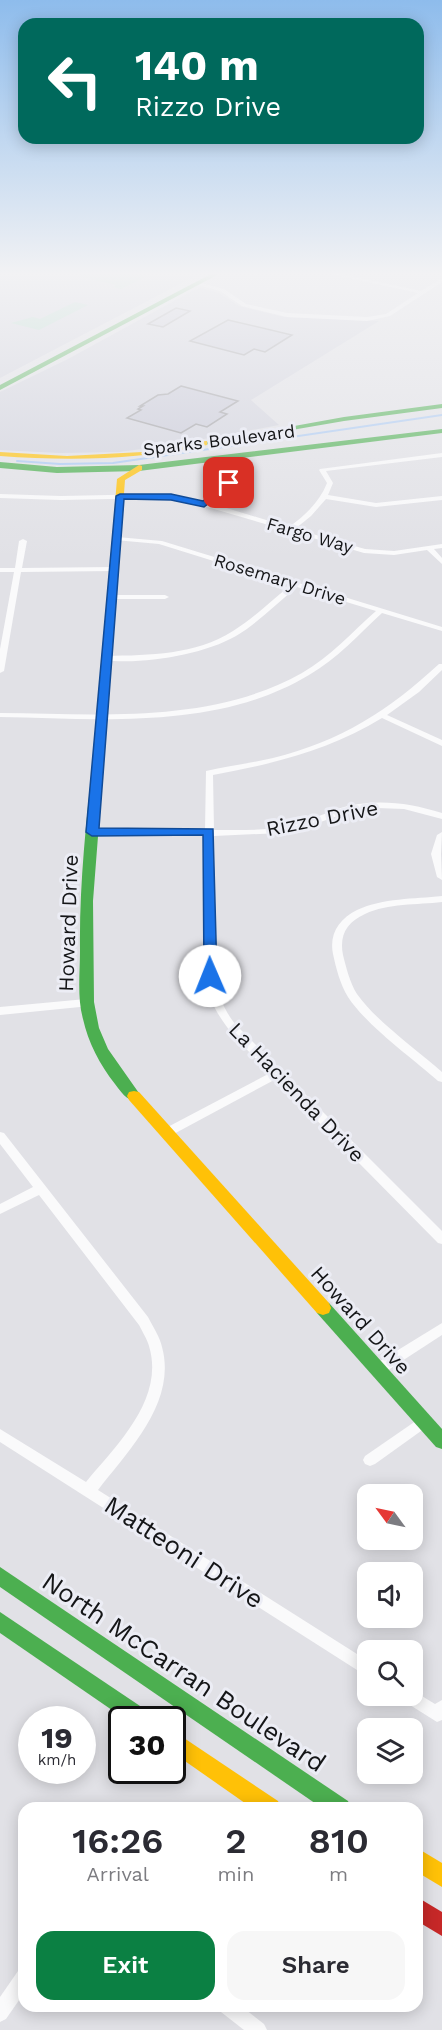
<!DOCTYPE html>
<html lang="en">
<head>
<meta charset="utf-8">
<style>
	:root { --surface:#fff; --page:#f7f7f7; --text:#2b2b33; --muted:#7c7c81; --accent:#0b8043 }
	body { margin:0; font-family:"Work Sans",sans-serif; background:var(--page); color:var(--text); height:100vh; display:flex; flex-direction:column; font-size:22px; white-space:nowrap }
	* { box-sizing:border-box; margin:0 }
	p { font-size:20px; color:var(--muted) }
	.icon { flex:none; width:33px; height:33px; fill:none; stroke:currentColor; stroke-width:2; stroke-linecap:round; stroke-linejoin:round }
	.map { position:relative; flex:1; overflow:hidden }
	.details { position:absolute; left:18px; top:1802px; width:405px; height:210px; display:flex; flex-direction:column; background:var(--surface); border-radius:18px; box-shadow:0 3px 15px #0003 }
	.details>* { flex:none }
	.guide { position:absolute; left:18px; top:18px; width:406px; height:126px; border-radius:18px; box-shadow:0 3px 15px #0003; background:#00695c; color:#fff; overflow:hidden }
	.needle { width:39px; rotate:303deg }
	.buttons { position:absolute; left:357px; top:1484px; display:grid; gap:12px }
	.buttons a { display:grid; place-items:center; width:66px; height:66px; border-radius:12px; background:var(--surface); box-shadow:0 3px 15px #0003; font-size:30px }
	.speed { position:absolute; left:18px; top:1706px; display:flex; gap:12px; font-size:30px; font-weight:700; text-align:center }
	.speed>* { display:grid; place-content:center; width:78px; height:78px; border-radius:50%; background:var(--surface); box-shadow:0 3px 15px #0003; line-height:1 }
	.speed small { font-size:15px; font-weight:400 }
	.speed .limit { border:3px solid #111; border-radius:9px; background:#fff; color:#111 }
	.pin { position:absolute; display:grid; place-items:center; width:51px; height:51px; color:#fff; margin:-26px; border-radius:12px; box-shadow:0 3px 9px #0006 }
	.me { position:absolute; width:66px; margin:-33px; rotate:359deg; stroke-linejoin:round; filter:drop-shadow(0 0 4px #0008) }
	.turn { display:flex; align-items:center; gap:21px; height:126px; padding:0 18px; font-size:27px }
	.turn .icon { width:78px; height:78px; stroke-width:2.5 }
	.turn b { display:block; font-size:42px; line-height:51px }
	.eta { display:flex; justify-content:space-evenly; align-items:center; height:102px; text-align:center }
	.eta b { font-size:36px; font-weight:600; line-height:42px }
	.action { display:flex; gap:12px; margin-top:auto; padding:12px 18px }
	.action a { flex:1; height:69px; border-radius:18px; background:var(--accent); color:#fff; font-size:24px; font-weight:600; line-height:69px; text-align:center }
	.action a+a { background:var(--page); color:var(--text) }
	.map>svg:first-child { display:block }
	.built { fill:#d1d2dd }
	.green { fill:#afd9c8 }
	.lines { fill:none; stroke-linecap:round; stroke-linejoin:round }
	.stream { stroke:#a8c8f3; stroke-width:2 }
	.building { fill:#c7c8d7; stroke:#9d9da1; stroke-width:1.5 }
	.street { fill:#fafafb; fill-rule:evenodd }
	.fast { fill:#4caf50; fill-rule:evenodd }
	.slow { fill:#ffc107; fill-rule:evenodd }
	.jam { fill:#c62828; fill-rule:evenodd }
	.route { fill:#1a73e8; stroke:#114b97; stroke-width:1.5 }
	.labels { text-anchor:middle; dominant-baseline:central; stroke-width:6; stroke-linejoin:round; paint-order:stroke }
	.far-street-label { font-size:18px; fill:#151618; stroke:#ecedf5 }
	.street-label { font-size:21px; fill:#151618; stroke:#ecedf5 }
	.near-street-label { font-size:26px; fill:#151618; stroke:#ecedf5 }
</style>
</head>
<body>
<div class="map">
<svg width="442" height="2030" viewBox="0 0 442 2030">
	<rect width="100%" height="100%" fill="#e1e1e6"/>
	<!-- built -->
	<g class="built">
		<polygon points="0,274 199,274 0,378"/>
		<polygon points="201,288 219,293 239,306 284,317 379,321 251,400 279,425 172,445 119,452 60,453 0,450 0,392 68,359 194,290"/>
	</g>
	<!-- green -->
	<g class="green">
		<polygon points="82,274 137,274 147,276 121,289 113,287 116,285 78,276"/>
		<polygon points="75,302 88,305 39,330 11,323 33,317 40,319"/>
	</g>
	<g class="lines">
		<!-- stream -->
		<polyline class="stream" points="17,461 60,464 113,463 442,415"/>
	</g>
	<!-- building -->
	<g class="building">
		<polygon points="176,308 190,311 163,327 148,324"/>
		<polygon points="228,320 292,335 265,352 254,349 244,355 190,341"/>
		<polygon points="181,386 238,401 220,412 227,414 207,427 196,424 181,433 127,418 141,410 138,409 143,406 140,406 158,395 168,394"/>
	</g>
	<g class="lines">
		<!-- street -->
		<g class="street">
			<polygon points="330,274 341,274 421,291 442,278 442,282 390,316 367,321 287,317 242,306 220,291 194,284 197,282 224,289 246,304 287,313 367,317 386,314 418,293"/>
			<path d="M442 453V457L326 471 333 483 328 495 376 503 442 496V500L376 507 326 499 311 516 295 529 365 549 394 551 442 544V548L434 549 442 558V564L427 550 394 555 364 553 197 504 157 498 61 500 0 498V494L61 496 157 494 204 502 229 481 232 483 231 484 210 503 289 527C306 515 320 501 327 483L319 470 320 469Z"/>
			<path d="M117 537 162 541 442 627V631L382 613C359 634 337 659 309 675 218 730 102 719 0 717V713C100 714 211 724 302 673 330 657 352 632 376 611L297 587C277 603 258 623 236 636 203 655 141 665 104 660V656H107C150 655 195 655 233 631 254 618 272 600 291 585L159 544 115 540V538Z"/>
			<polygon points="23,539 27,541 22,568 114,567 118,569 114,571 21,572 4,671 0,673 0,649 14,572 0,572 0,568 15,568 19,541"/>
			<polygon points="109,595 165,595 169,597 165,599 112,599 108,597"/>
			<path d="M439 664H442V670L419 692 387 715 442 740V746L382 718C330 750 273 764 213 775L214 830C238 830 264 831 288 826 305 822 321 815 337 809 372 798 407 802 442 813V819L404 809 377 808 352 811 309 826 281 833 214 836 215 977C218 995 224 1010 235 1024L442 1231V1244L438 1243 276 1079 170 1136H162L160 1133 162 1130 270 1073C242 1044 211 1019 205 977V836L92 835 87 832 92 829 205 830 206 771C228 766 251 763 273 758 341 741 388 711 439 664Z"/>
			<polygon points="442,832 441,854 442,880 437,877 431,854 437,835"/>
			<path d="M442 896V902C417 905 388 903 365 914 347 922 339 935 343 955 346 967 350 983 357 994 375 1020 417 1050 442 1072V1082L438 1081C412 1058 366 1025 348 997 340 984 336 968 333 954 329 934 339 919 357 910 383 898 414 899 442 896Z"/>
			<polygon points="86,999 90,1000 91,1003 90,1006 0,1015 0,1007"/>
			<path d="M0 1132 4 1133 148 1317C153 1327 160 1337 162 1347 177 1402 129 1450 98 1490L368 1661V1677L0 1442V1429L86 1482C117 1445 165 1399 149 1346 147 1339 142 1331 139 1325L39 1195 0 1214V1204L33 1187 0 1144Z"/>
			<polygon points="442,1323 442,1335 382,1374 377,1376 372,1374 370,1370 372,1366"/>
			<polygon points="423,1416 428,1418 430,1422 428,1426 375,1464 370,1466 365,1464 363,1460 365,1456"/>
			<polygon points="412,1690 435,1704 442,1700 442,1720 437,1722 402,1700 399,1695 412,1695"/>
			<polygon points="24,1968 24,1993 6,2019 0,2022 0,1997 18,1971"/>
			<polygon points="218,2006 241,2006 264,2024 267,2030 244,2030 221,2012"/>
		</g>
		<!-- fast -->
		<g class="fast">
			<polygon points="211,274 219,274 0,390 0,385"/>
			<polygon points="442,404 442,408 344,421 204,445 200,443 344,417"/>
			<polygon points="442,429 442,433 139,471 57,473 0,468 0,462 57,467 139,465"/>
			<path d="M101 730 106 733 93 901 94 1002 99 1028 108 1049 141 1096 139 1100C128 1103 121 1092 115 1084 100 1065 88 1042 83 1019 77 997 80 973 80 951 79 878 88 805 96 733Z"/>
			<polygon points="323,1301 329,1303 442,1429 442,1449 436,1447 317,1313 315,1308 317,1303"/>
			<polygon points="0,1567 348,1801 351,1808 322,1808 0,1587"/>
			<polygon points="0,1612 149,1712 152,1719 125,1719 0,1633"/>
		</g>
		<!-- slow -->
		<g class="slow">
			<path d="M204 441H207V445C138 460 70 461 0 456V452L67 456 142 452Z"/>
			<polygon points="139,465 142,466 142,470 125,480 106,733 101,736 96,733 117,479"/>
			<polygon points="134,1091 139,1092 329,1303 331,1308 329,1313 323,1315 317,1313 129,1100 127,1096 129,1092"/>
			<polygon points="172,1730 278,1801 281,1808 252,1808 172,1752"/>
			<polygon points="417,1848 442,1863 442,1887 417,1872"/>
		</g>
		<!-- jam -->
		<polygon class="jam" points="417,1897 442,1912 442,1936 417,1921"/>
	</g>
	<!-- sky -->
	<linearGradient id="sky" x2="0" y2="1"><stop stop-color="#8ebcec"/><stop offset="0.49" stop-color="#f2f2f4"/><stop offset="1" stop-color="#f2f2f4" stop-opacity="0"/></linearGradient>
	<rect width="442" height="558" fill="url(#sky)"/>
	<!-- route -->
	<polygon class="route" points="229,480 233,483 232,485 204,507 171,500 124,499 99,828 213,829 217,976 210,981 204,976 203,835 92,836 86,832 116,496 120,494 171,494 203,501"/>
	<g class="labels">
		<!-- far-street labels -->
		<g class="far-street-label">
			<text transform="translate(219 440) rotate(-7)">Sparks Boulevard</text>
			<text transform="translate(310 535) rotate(16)">Fargo Way</text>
			<text transform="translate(280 579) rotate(17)">Rosemary Drive</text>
		</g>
		<!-- street labels -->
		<g class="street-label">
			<text transform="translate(322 818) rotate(-11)">Rizzo Drive</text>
			<text transform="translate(68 923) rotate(-88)">Howard Drive</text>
			<text transform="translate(297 1092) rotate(46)">La Hacienda Drive</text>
			<text transform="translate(361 1320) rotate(48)">Howard Drive</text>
		</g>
		<!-- near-street labels -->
		<g class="near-street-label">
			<text transform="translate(184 1552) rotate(33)">Matteoni Drive</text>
			<text transform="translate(184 1672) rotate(34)">North McCarran Boulevard</text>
		</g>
	</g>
</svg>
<div class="buttons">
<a><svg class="needle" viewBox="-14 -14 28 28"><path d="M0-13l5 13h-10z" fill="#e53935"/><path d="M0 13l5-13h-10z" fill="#7c7c81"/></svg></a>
<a><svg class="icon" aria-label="sound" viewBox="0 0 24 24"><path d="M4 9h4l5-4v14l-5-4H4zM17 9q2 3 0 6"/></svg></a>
<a><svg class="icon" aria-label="search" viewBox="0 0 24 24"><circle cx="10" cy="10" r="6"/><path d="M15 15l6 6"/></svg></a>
<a><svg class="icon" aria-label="layers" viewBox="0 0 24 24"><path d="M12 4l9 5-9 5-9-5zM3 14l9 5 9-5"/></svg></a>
</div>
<div class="speed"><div>19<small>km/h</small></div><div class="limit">30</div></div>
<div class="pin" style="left:229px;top:483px;background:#d93025"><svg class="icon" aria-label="arrive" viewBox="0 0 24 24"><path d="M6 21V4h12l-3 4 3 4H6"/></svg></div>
<svg class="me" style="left:210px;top:976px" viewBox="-20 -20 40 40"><circle r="19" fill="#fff"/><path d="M0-13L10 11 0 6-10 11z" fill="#1a73e8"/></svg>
<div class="guide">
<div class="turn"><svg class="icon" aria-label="left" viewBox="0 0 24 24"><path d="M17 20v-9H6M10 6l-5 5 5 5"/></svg><div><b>140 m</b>Rizzo Drive</div></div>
</div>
<section class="details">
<div class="eta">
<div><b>16:26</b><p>Arrival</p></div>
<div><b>2</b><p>min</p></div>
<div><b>810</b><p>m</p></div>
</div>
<div class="action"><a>Exit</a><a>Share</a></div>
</section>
</div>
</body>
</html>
